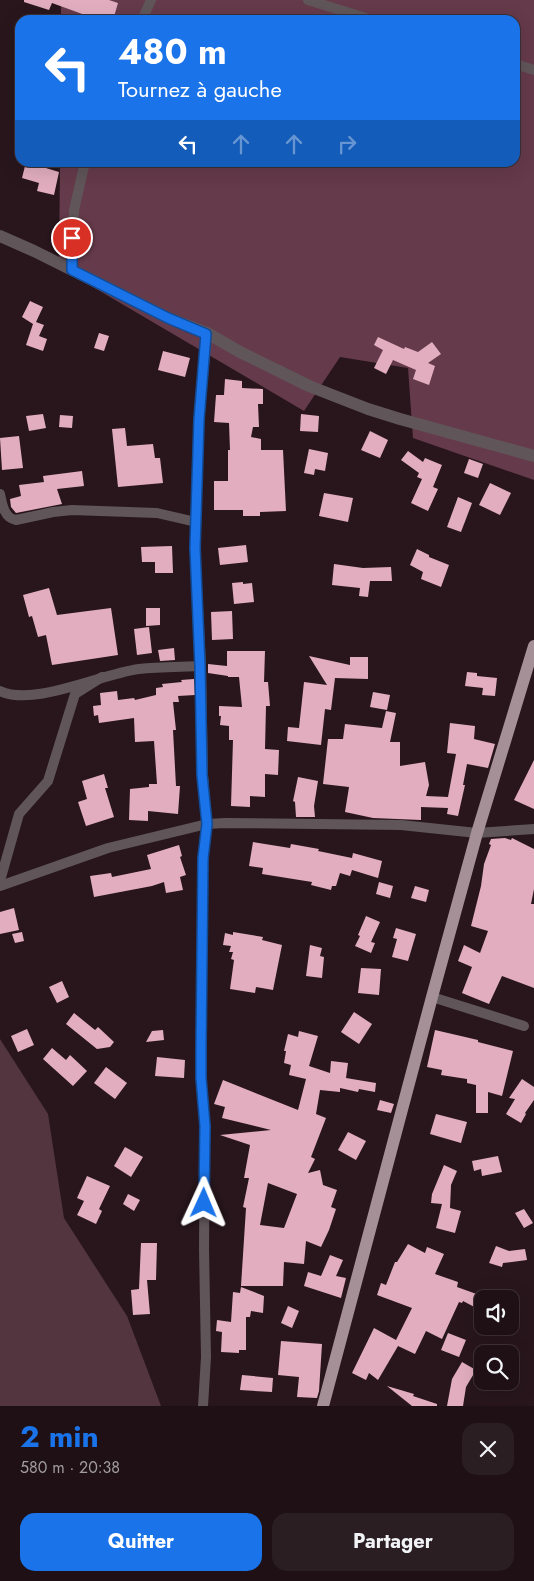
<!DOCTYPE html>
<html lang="fr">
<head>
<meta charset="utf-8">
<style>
	:root { --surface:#1e1015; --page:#2b1e22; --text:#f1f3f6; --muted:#a19da0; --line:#3c3034; --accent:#1a73e8 }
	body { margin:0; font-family:Jost,sans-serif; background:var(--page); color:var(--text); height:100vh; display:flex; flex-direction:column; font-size:19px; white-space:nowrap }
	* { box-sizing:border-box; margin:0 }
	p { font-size:16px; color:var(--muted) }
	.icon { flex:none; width:28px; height:28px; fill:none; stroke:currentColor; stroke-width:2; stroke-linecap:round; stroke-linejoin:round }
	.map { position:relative; height:1406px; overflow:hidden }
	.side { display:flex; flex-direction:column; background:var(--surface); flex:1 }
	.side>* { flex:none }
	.banner { position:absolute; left:15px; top:15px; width:505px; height:152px; border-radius:15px; box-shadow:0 5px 20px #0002,0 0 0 1px var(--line); background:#1a73e8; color:#fff; overflow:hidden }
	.buttons { position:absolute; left:474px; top:1290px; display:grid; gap:10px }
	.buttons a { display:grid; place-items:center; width:45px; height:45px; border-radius:10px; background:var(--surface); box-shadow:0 5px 20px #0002,0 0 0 1px var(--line); font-size:25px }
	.pin { position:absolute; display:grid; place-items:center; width:42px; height:42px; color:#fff; margin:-21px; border:2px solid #fff; border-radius:50%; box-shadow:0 1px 5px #0007 }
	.me { position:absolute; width:55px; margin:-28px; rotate:1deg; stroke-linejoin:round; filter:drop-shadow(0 0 4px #0008) }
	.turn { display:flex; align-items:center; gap:18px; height:105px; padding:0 20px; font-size:22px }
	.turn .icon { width:65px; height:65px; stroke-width:2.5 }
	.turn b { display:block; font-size:35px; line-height:42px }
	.lanes { display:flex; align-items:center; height:48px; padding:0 20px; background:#0003; justify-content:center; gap:25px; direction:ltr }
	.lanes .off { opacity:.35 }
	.round { display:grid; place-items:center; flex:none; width:52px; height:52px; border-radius:15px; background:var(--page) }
	.headline { display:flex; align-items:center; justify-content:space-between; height:85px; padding:0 20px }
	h1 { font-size:30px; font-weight:700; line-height:38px; color:var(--accent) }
	.action { display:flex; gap:10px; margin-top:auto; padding:10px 20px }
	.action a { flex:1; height:58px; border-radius:15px; background:var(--accent); color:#fff; font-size:20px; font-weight:700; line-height:58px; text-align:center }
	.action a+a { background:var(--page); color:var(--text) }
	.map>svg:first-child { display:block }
	.green { fill:#52353f }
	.forest { fill:#653a4a }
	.building { fill:#e2aebf; fill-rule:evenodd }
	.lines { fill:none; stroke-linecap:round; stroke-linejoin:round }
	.minor { stroke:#605659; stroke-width:10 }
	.tertiary { stroke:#605659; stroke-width:12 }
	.primary { stroke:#a49096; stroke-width:12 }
	.route-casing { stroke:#114b97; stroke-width:12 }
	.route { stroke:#1a73e8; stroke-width:9 }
</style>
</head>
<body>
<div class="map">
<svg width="534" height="1406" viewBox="0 0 534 1406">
	<rect width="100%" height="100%" fill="#28161c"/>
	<!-- green -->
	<polygon class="green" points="0,1039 48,1114 64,1218 127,1316 161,1406 0,1406"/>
	<!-- forest -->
	<polygon class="forest" points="61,0 534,0 534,480 413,438 408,368 340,357 304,411 59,267 60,163 515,162 515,20 61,20"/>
	<!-- building -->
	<g class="building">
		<polygon points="24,0 109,0 118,3 113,20 83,20 85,15 52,3 49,10 24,2"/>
		<polygon points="26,162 59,172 54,195 37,191 39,183 22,178"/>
		<polygon points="30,301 43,307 36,322 44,325 39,336 47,339 43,351 26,345 33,324 22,317"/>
		<polygon points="99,333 109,336 104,351 94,348"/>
		<polygon points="378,337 404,349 405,347 418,352 432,342 441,354 428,363 435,366 429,385 413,379 416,370 393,360 386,374 374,368 383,350 374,345"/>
		<polygon points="163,351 190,358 185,377 158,370"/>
		<polygon points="225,379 242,381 242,388 263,389 263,404 258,404 259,427 253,427 251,437 261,439 261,450 283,450 286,511 260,512 260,516 243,516 243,510 214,510 214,481 228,481 228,450 230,450 229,423 214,422 216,395 224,395"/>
		<polygon points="43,414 46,428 29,431 26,416"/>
		<polygon points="301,414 319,416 318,432 300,431"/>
		<polygon points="60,415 73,416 72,428 59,427"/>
		<polygon points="125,428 127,446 153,444 155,458 160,458 163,483 118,487 112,429"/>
		<polygon points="370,431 388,440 380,458 361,450"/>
		<polygon points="19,436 23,468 2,470 0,438"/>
		<polygon points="309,449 328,453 325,471 315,469 314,475 304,473"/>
		<polygon points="408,451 423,462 425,458 442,465 433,487 438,489 428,511 411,503 422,479 417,477 419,473 401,460"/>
		<polygon points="469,459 483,464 478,478 464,473"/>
		<polygon points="82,471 84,486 57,489 62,504 16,513 11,507 10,499 21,496 19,485 44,482 43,476"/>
		<polygon points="490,483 511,493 500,515 479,505"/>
		<polygon points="324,493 353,498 348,522 319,516"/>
		<polygon points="458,497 472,503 461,532 447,527"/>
		<polygon points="246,545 248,562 220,565 218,548"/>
		<polygon points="172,546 173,573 155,573 155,562 142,562 141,547"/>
		<polygon points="417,549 429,555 429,557 449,565 441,587 421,579 423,572 410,565"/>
		<polygon points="334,564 363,568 391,567 392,581 370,581 368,597 359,596 360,588 332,585"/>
		<polygon points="243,582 243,584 252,583 254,602 234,604 232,583"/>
		<polygon points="49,588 57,615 111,608 118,655 52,665 46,635 38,637 32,616 29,617 23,595"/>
		<polygon points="146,608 160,608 160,625 146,626"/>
		<polygon points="232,611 233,639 212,640 211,612"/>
		<polygon points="149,627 152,653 137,655 134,629"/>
		<polygon points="174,648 175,660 160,661 158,650"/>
		<polygon points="227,651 265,651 264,682 268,682 270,706 266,706 265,749 279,750 278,775 265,774 265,797 250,796 250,807 231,806 233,740 229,740 229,726 220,725 221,716 219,716 219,706 242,707 239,677 228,677 228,676 208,673 208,664 227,666"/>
		<polygon points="309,656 350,665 350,657 368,657 368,679 335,678 331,710 325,709 321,745 287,741 288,727 299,728 304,682 327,685"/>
		<polygon points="467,672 477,673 477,676 497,678 495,696 482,695 483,688 465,686"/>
		<polygon points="194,679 195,695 178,696 179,702 173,702 176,730 173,730 176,786 180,786 178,814 148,811 148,821 129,820 130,789 149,787 149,784 157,784 154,741 135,742 134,718 99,723 98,715 94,716 93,706 101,705 100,693 117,691 118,700 134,698 135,700 156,695 156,688 163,687 162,684 182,682 181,680"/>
		<polygon points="373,692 390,695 387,710 370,707"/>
		<polygon points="386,711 396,713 390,742 400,742 400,766 425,762 429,785 426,796 448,797 456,754 447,753 450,723 475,726 474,739 495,744 488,768 467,764 463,785 465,785 458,816 447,814 448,808 421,807 421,820 373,818 345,812 349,787 323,784 328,739 343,739 345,724 382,728"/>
		<polygon points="534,760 534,809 514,800"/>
		<polygon points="104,774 108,788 105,788 114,817 86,826 78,802 87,799 82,781"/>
		<polygon points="298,777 318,781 314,806 315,817 296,817 295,802 293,801"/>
		<polygon points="505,838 511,840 512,838 534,849 534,889 531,904 534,904 534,988 502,976 489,1004 462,993 472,967 458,961 464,945 480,953 488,931 471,926 481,886 484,864 491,845 489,844 491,839"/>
		<polygon points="253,842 290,848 291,844 319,849 318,851 352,858 353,853 382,861 378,878 352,870 350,876 340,873 336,886 332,886 331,890 311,885 312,882 262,874 263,868 249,866"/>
		<polygon points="179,845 182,856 180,857 186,875 180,877 183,890 166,893 164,882 152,886 94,897 90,876 111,873 112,877 151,869 147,855"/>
		<polygon points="379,882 393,886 390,898 376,894"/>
		<polygon points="415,886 429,890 426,902 411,898"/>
		<polygon points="14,908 19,930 0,934 0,912"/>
		<polygon points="366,916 380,922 371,942 375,943 371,953 355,946 360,936 358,935"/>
		<polygon points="396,928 416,934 408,961 392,957 397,939 393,938"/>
		<polygon points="22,932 24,941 15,943 12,934"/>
		<polygon points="233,932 263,937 262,940 282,945 273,990 256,987 255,993 230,989 234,960 231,959 233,952 229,952 231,946 223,945 225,933 233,935"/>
		<polygon points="310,945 322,948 320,956 324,957 322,978 306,976"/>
		<polygon points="361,968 381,969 379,995 358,993"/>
		<polygon points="62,981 69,997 57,1003 49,987"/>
		<polygon points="354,1012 372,1024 359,1044 341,1032"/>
		<polygon points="74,1013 95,1030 98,1027 114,1042 110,1047 97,1049 66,1024"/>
		<polygon points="27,1029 34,1045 18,1052 11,1036"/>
		<polygon points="163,1030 164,1040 146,1042 152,1031"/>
		<polygon points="435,1030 478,1040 478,1042 513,1051 502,1096 488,1092 488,1113 476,1113 476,1085 467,1083 467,1079 441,1075 442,1070 427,1067"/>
		<path d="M299 1031 318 1036 309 1066 330 1073 331 1061 348 1063 346 1078 376 1083 375 1092 359 1089 358 1092 340 1088V1092L320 1090 316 1114 326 1118 311 1157 315 1159 308 1173 320 1170 323 1185 337 1190 331 1207 336 1209 329 1230 321 1247 306 1241 304 1264 284 1262 283 1286H241L246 1208 243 1207 249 1178H244L250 1145 220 1135 271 1130 222 1118 225 1107 214 1104 223 1080 298 1110 306 1079 289 1075 291 1065 284 1063 286 1051H284L288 1034 298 1037ZM268 1183 297 1194 284 1228 260 1225Z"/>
		<polygon points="52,1048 66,1060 70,1055 87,1071 73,1086 43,1059"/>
		<polygon points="157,1057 185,1060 184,1078 155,1076"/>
		<polygon points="106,1067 127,1083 115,1099 94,1083"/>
		<polygon points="522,1079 534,1087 534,1100 525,1113 526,1114 521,1123 506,1114 515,1099 509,1098"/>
		<polygon points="380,1100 394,1104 391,1113 377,1110"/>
		<polygon points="436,1114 467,1122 461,1143 430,1134"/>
		<polygon points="348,1132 366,1141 356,1160 338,1150"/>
		<polygon points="125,1147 143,1157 131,1177 114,1166"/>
		<polygon points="498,1156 502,1172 482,1176 481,1169 474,1171 472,1161"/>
		<polygon points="444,1165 457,1171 451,1185 450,1208 461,1211 455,1233 436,1228 442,1204 431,1203 432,1194"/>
		<polygon points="87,1176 110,1186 99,1209 102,1211 96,1224 77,1215 84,1201 77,1198"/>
		<polygon points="128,1194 140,1200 134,1211 123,1204"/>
		<polygon points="524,1209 533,1223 524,1228 515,1213"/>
		<polygon points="141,1243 157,1243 156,1280 147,1280 150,1314 133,1315 131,1290 139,1289"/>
		<polygon points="408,1244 425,1253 427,1247 444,1254 435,1274 458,1282 457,1287 482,1296 482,1311 463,1301 462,1303 459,1302 442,1339 426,1331 415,1354 398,1346 378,1380 369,1373 366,1380 352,1373 374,1328 396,1340 412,1308 377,1295 381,1283 386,1285 395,1262 397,1262"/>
		<polygon points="496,1246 509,1251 525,1249 527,1260 503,1263 502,1267 489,1263"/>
		<polygon points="330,1255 343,1260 336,1276 346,1278 341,1298 304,1286 308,1272 321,1276"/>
		<polygon points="241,1287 264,1296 263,1313 251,1311 250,1317 246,1317 246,1350 239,1350 239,1353 221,1352 222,1332 216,1331 217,1320 231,1322 233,1292 240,1293"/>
		<polygon points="288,1306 299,1311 292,1328 281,1323"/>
		<polygon points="448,1333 466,1340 459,1357 441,1350"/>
		<polygon points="281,1341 322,1344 319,1391 317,1398 297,1397 299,1377 278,1375"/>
		<polygon points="462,1362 476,1370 466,1387 463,1406 447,1406 452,1379"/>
		<polygon points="242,1375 273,1378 272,1392 240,1390"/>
		<polygon points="387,1386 414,1394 413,1396 437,1404 437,1406 412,1406"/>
	</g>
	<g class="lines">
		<!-- minor -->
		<g class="minor">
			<polyline points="308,0 372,20"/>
			<polyline points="142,20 151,0"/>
			<polyline points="515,64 534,70"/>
			<polyline points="72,270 74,210 85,162"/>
			<path d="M0 494C2 504 4 518 16 520L53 512 72 510 157 513 196 522"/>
			<path d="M0 691C35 707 100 674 139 669 159 667 180 667 201 666"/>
			<polyline points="0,881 19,814 48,781 75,694 102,677"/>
			<polyline points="0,886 108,848 207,824 225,823 401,825 477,833 534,829"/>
			<polyline points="432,997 524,1026"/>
			<polyline points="203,1406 206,1357 204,1249 205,1126 201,1078 201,1017 203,858 207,824 203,775 201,666 195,548 199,419 207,333"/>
		</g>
		<!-- tertiary -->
		<polyline class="tertiary" points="0,236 34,251 168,318 207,333 240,352 309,386 368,409 400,419 534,456"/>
		<!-- primary -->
		<polyline class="primary" points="323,1406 432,997 477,833 534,646"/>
	</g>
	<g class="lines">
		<defs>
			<polyline id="route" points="72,238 72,270 168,318 206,334 199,419 195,548 200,666 202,775 207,824 203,858 201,1048 201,1078 205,1126 204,1203"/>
		</defs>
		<!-- route casing -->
		<use href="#route" class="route-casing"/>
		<!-- route -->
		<use href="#route" class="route"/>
	</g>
</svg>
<div class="buttons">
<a><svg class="icon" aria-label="sound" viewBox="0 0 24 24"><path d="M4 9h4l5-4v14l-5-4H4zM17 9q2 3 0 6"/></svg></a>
<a><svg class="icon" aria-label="search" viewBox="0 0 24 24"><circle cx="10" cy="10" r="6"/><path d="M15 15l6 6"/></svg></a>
</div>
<div class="pin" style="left:72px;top:238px;background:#d93025"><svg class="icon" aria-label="arrive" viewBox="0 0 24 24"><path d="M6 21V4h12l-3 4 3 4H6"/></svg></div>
<svg class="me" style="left:204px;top:1203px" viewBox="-20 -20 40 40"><path d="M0-17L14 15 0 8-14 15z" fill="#1a73e8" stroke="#fff" stroke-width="4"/></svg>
<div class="banner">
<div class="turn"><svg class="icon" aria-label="left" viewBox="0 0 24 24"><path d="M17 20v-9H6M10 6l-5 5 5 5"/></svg><div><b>480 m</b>Tournez à gauche</div></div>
<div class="lanes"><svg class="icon" aria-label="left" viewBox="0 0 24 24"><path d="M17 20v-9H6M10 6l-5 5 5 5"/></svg><svg class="icon off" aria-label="ahead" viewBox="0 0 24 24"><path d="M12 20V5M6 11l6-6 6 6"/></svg><svg class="icon off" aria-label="ahead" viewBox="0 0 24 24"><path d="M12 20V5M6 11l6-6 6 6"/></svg><svg class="icon off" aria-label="right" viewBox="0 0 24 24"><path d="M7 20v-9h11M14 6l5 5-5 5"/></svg></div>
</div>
</div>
<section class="side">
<div class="headline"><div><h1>2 min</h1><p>580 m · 20:38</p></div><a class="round"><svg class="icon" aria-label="close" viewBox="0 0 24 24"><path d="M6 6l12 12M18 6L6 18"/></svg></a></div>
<div class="action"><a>Quitter</a><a>Partager</a></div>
</section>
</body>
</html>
